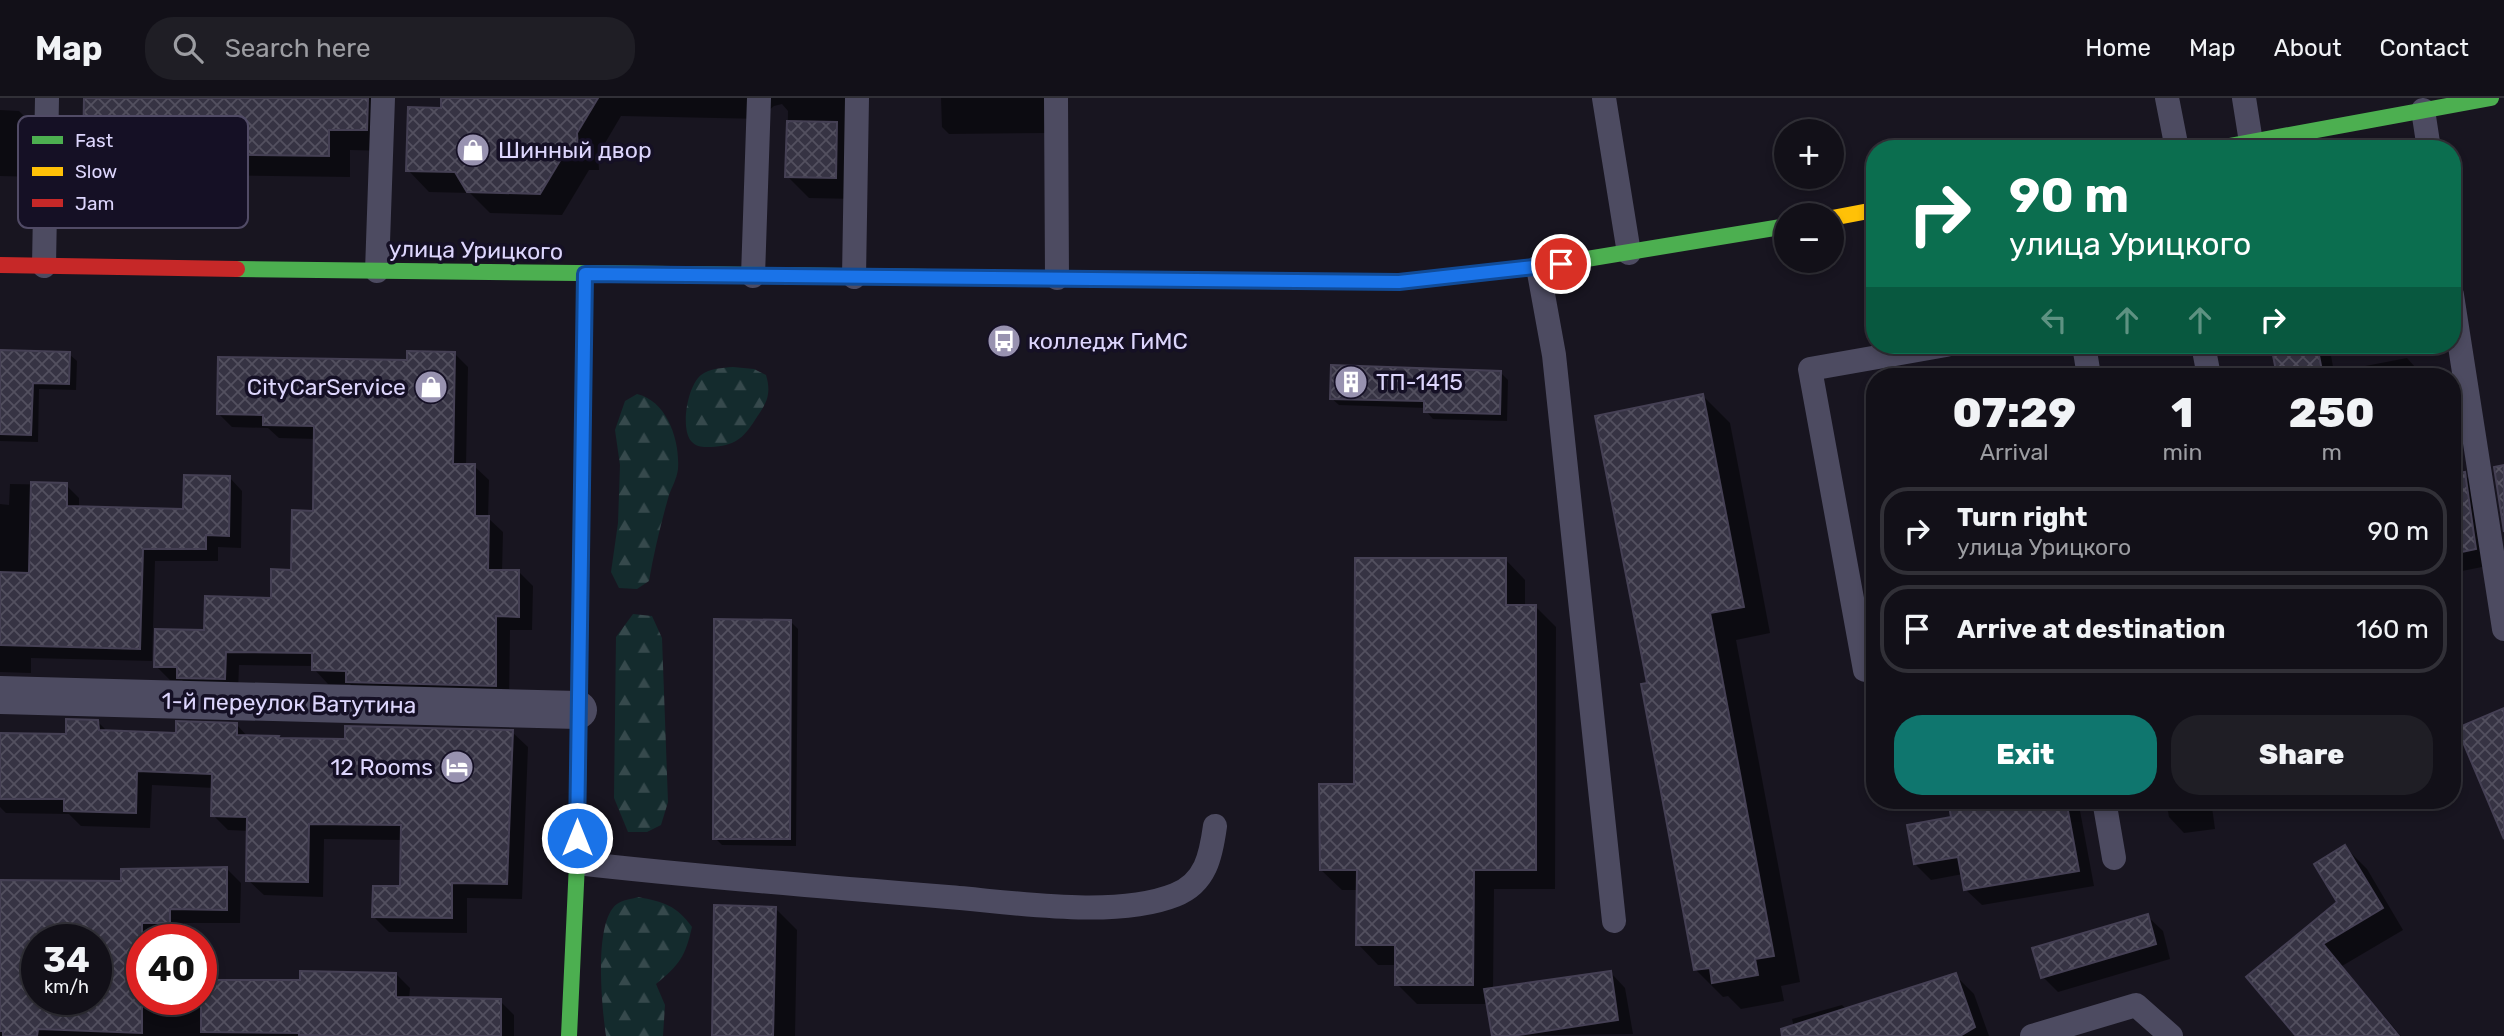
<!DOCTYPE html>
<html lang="en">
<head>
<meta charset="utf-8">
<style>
	:root { --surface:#121018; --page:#1f1e25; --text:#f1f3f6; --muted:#9c9da2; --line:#313037; --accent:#0f766e }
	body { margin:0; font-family:Rubik,sans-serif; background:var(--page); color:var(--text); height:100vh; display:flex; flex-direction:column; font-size:26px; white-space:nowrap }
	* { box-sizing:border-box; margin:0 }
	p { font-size:23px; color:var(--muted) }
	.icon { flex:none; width:38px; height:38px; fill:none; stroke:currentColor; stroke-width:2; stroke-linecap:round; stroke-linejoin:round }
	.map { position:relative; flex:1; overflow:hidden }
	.drawer { position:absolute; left:1866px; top:270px; width:595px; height:441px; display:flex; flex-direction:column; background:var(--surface); border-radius:28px; box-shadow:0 4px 10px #0003,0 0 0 2px var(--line) }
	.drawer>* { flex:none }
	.guide { position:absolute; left:1866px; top:42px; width:595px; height:214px; border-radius:28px; box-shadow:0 4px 10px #0003,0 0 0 2px var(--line); background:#0b6e4f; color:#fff; overflow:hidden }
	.controls { position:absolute; left:1774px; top:21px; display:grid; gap:14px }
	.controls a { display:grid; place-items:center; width:70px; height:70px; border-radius:50%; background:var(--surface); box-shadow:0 4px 10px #0003,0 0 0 2px var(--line); font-size:35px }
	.speed { position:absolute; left:21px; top:826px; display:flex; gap:14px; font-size:35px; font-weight:700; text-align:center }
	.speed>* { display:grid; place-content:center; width:91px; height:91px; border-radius:50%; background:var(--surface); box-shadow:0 4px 10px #0003,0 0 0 2px var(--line); line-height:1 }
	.speed small { font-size:18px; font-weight:400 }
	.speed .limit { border:10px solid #d22; background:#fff; color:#111 }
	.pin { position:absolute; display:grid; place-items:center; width:60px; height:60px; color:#fff; margin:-30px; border:4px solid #fff; border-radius:50%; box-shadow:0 2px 7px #0007 }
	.me { position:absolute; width:77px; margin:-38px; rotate:0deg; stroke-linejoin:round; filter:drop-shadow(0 0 5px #0008) }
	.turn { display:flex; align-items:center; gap:24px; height:147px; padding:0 28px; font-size:32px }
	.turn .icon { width:91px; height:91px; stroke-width:2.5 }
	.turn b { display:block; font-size:49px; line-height:60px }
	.lanes { display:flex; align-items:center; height:66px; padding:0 28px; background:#0003; justify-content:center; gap:35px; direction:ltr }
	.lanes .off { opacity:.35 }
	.eta { display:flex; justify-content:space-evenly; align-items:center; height:119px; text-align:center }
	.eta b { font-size:42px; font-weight:800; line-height:49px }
	.button { display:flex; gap:14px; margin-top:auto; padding:14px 28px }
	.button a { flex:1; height:80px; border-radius:28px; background:var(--accent); color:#fff; font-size:28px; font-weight:800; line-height:80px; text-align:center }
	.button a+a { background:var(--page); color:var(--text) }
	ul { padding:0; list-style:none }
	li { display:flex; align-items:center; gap:21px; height:88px; margin:0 14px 10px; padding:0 14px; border:4px solid var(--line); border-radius:28px }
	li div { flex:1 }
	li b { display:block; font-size:26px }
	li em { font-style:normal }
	header { display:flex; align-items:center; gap:42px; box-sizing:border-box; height:98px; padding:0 35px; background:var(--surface); border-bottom:2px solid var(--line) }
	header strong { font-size:33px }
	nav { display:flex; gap:38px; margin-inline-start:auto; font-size:24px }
	.search { width:490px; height:63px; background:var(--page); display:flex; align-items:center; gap:18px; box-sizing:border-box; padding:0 24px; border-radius:28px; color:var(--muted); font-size:26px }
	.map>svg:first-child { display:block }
	.forest { fill:url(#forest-firs) }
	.shadow { fill:#0007; fill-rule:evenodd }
	.building { fill:url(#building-cross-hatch); stroke:#454054; stroke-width:2; fill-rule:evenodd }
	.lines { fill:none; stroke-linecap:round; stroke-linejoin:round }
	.lane { stroke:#4d4b61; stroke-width:24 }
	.street { stroke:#4d4b61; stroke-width:38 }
	.fast { stroke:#4caf50; stroke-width:16 }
	.slow { stroke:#ffc107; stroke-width:16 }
	.jam { stroke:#c62828; stroke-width:16 }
	.route-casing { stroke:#114b97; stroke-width:18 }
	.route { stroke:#1a73e8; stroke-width:12 }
	.labels { text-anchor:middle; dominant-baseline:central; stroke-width:7; stroke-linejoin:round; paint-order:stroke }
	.poi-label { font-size:23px; fill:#ddd6fd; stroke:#151025; text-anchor:start }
	.street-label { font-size:23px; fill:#ddd6fd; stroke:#151025 }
	.key { fill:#151025; stroke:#514b66; stroke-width:2 }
	.key-label { font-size:19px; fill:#ddd6fd }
</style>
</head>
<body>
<header>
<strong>Map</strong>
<div class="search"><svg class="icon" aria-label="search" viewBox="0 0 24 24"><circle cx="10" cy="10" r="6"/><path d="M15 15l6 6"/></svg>Search here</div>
<nav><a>Home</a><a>Map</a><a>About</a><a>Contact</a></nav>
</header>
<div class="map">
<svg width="2504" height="938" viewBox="0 0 2504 938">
	<defs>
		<pattern id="forest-firs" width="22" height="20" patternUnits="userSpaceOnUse" patternTransform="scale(1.75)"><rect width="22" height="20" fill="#142b2d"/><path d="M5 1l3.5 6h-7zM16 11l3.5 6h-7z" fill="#36494c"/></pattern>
		<pattern id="building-cross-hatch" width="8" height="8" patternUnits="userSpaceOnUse" patternTransform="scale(1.75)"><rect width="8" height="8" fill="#363343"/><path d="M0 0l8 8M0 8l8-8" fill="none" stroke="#53505f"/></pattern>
	</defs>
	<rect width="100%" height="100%" fill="#181520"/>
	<!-- forest -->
	<g class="forest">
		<path d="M733 269 754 271 766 277C772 297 766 306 755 322 743 341 734 348 711 349 704 349 697 350 691 343 680 329 688 287 701 277 710 270 722 270 733 269Z"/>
		<path d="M637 296C667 303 680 342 678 371 677 380 672 389 669 397 661 425 654 454 649 483L637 491 619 490 611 474 618 425 620 367 615 332 625 303Z"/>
		<polygon points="633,516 652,518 662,540 668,704 661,727 647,734 628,734 614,700 616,539"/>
		<path d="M638 799C664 804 676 807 692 829 685 859 680 866 656 886L665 907 663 938H606C602 911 593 823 617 806 622 802 632 801 638 799Z"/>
	</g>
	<!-- shadow -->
	<g class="shadow">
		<polygon points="86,0 393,0 388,53 350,52 350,79 107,76 85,55"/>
		<polygon points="443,0 868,0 857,101 809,100 787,78 788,13 782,6 774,8 768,13 765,21 621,18 598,57 599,72 589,72 562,117 490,115 470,95 429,94 408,72 442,12"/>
		<polygon points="941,0 1051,0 1048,35 949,36 942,29"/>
		<polygon points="0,12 19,13 41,35 39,79 0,78"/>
		<polygon points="2272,247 2329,247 2334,274 2407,260 2423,278 2278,278"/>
		<polygon points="0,254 69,256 77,263 76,292 39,291 38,344 0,343"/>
		<polygon points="454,255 468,269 466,368 474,368 489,382 488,420 503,434 502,474 519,474 533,488 532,532 510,532 509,601 362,597 350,586 328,586 314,571 314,568 239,567 238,594 193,593 182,582 170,582 156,568 272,502 293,473 315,414 316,341 279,340 268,330 232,329 218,315 409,264"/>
		<polygon points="2181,273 2187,278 2144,278"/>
		<polygon points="1501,275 1508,282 1507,323 1433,321 1426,313 1426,310 1339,307 1331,300"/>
		<polygon points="1703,298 1730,325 1770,535 1736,542 1800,884 1781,888 1784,903 1741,911 1728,898 1723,899 1696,872 1649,586"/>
		<polygon points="1874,314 1874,378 1864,316"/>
		<polygon points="2452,356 2456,361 2459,377 2464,376 2480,392 2492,467 2452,475"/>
		<polygon points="230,380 242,393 241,450 218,449 218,463 155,463 152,563 31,560 31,575 0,574 0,406 9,407 10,386 66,387 79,400 79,410 185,413"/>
		<polygon points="1505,461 1525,482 1525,509 1536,509 1556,529 1555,791 1494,791 1493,892 1610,874 1625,890 1633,936 1493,938 1488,906 1417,906 1397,886 1397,867 1378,867 1358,846 1358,792 1342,792 1321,772 1356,688"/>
		<polygon points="790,523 798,531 796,748 722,747 715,740"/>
		<polygon points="98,624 108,634 178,636 237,627 248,639 278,639 280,642 347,643 512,634 528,649 522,801 467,800 467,835 389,834 374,819 402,790 403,742 324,741 323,799 264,797 248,782 249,733 228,732 213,717 214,690 152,687 150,730 81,728 69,716 6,715 0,709 0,668"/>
		<polygon points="1950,702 2078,702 2094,788 1982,807 1965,791 1963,776 1931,782 1915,766 1953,721"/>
		<polygon points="2166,702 2211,702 2215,731 2184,735 2169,719"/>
		<polygon points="2345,749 2367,771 2403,832 2342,868 2401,938 2298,938 2249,879 2339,804"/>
		<path d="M227 771 241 785 240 825H184L183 842H142V901H201L301 884 396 876 410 890 409 901 500 903 514 917V938H0V783L123 785ZM37 842H96V901H37Z"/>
		<polygon points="775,810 797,832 795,938 713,938"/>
		<polygon points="2147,818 2163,833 2170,861 2058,894 2043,879"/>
		<polygon points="1955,877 1974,896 1989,938 1794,938 1796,937 1792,921 1842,907 1847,912"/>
	</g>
	<!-- building -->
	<g class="building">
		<polygon points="84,0 368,0 367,32 329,32 329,58 83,55"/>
		<polygon points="441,0 598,0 577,35 578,51 567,51 540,96 467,94 455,74 406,73 408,9 441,10"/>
		<polygon points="787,23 837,24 836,80 785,79"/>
		<polygon points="2271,247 2317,247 2323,278 2277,278"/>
		<polygon points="0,252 70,254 69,286 33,285 31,337 0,336"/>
		<polygon points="407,253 455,254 453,366 475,366 475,418 489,418 488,472 519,472 519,519 496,518 496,588 346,584 346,573 312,572 312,555 226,554 225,581 177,580 177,569 154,569 155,531 204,532 205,498 271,500 271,471 291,472 292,412 313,413 314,328 263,327 263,317 217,316 218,259 407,262"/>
		<polygon points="1331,267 1501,273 1500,316 1424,314 1424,303 1330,301"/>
		<polygon points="1703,296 1744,509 1710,515 1774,858 1755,861 1758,877 1712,885 1710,870 1694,872 1641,586 1647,585 1595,318"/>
		<polygon points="2504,367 2504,434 2494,369"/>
		<polygon points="2465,374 2476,451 2452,456 2452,376"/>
		<polygon points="184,377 230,378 229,438 206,437 206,451 143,451 140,551 0,547 0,474 29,475 31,384 67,385 67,408 183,411"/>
		<polygon points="1355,460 1506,460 1506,507 1536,507 1536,772 1474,772 1473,887 1395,887 1395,847 1356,847 1357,772 1320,772 1319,686 1354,686"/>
		<polygon points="714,521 791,522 790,741 713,741"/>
		<polygon points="2504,610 2504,741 2457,630"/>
		<polygon points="66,621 98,622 99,632 176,635 176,623 237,625 237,637 279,638 278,640 345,641 345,628 513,632 507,786 452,785 452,820 372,819 373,788 400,788 401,727 309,726 308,784 246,783 247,719 211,718 212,676 137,673 136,715 64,713 64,701 0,701 0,635 66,636"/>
		<polygon points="1948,702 2066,702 2079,773 1964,792 1958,759 1914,766 1907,727 1951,719"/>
		<polygon points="2345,747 2383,810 2323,846 2399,938 2296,938 2246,879 2337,804 2314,766"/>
		<path d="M227 769V812L170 811V825H142V935L38 931 37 938H3V933H0V782L121 783V771ZM37 842H96V901H37Z"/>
		<polygon points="714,807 776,809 773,938 712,938"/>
		<polygon points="2148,816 2156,846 2041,880 2032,850"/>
		<polygon points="300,873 396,875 396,899 501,901 501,938 341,938 299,937 299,935 201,934 201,882 300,882"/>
		<polygon points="1611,873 1618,922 1512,938 1492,938 1484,891"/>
		<polygon points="1956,875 1975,929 1960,938 1782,938 1781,931"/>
	</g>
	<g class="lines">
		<!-- lane -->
		<g class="lane">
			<polyline points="1056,0 1057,180"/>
			<polyline points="1604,0 1629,155"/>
			<polyline points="2167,0 2177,51"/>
			<polyline points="2244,0 2251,44"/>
			<polyline points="2423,12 2429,51"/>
			<polyline points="44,168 47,0"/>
			<polyline points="1538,169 1554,257 1614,823"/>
			<polyline points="377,173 383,0"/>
			<polyline points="753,178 759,0"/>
			<polyline points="854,179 857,0"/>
			<polyline points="2452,197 2504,531"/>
			<polyline points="2084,247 2089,278"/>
			<polyline points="2203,247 2209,278"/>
			<polyline points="1865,572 1810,271 1946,247"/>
			<polyline points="2104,702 2114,760"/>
			<path d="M577 765C700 779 824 789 948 799 1012 804 1115 821 1175 797 1206 785 1211 757 1215 728"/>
			<polyline points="2032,938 2136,907 2171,938"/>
		</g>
		<!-- street -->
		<polyline class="street" points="0,597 578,612"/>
		<!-- fast -->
		<g class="fast">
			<polyline points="2213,51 2491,0"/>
			<polyline points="237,171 928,179"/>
			<polyline points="1460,177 1538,169 1787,128"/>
			<polyline points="569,938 577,765 585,176"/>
		</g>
		<!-- slow -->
		<g class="slow">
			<polyline points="1832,120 1874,112"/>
			<polyline points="1126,181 1400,184 1460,177"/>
		</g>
		<!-- jam -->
		<g class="jam">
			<polyline points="0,167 237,171"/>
			<polyline points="928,179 1126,181"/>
		</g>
	</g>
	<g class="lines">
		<defs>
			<polyline id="route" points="577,740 585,176 1399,184 1561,166"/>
		</defs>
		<!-- route casing -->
		<use href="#route" class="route-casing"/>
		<!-- route -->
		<use href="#route" class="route"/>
	</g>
	<!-- icons -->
	<defs>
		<symbol id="shop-disc" viewBox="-11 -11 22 22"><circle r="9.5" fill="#9892b0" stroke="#151025"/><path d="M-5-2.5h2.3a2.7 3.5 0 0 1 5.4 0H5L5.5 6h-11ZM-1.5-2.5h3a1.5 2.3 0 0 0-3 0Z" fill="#fff"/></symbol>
		<symbol id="bus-disc" viewBox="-11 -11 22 22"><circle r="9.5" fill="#9892b0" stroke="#151025"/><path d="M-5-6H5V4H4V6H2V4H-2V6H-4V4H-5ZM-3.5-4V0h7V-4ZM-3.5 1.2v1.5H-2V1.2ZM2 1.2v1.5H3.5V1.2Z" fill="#fff"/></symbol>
		<symbol id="building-disc" viewBox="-11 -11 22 22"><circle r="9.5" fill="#9892b0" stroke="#151025"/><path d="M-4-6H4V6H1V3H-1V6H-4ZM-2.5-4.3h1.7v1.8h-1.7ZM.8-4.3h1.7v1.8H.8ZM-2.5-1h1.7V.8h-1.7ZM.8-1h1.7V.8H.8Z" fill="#fff"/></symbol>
		<symbol id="hotel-disc" viewBox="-11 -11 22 22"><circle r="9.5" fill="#9892b0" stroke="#151025"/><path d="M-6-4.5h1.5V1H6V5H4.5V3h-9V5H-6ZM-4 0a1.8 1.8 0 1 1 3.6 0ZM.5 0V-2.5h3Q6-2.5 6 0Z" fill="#fff"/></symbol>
	</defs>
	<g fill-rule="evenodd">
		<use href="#shop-disc" x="454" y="33" width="38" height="38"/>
		<use href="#bus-disc" x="985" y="224" width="38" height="38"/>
		<use href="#building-disc" x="1332" y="265" width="38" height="38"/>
		<use href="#shop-disc" x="412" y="270" width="38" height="38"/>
		<use href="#hotel-disc" x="438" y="650" width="38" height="38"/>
	</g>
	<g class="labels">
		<!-- poi labels -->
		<g class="poi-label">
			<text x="498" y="52">Шинный двор</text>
			<text x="1028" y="243">колледж ГиМС</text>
			<text x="1376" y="284">ТП-1415</text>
			<text x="406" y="289" text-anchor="end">CityCarService</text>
			<text x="433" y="669" text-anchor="end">12 Rooms</text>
		</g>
		<!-- street labels -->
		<g class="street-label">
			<text transform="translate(476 152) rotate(1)">улица Урицкого</text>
			<text transform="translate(289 605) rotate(1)">1-й переулок Ватутина</text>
		</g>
	</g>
	<!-- legend -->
	<rect x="18" y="18" width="230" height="112" rx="10" class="key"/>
	<rect x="32" y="38" width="31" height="8" fill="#4caf50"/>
	<rect x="32" y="69" width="31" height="9" fill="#ffc107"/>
	<rect x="32" y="101" width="31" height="8" fill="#c62828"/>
	<g class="key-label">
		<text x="75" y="49">Fast</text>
		<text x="75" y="80">Slow</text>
		<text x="75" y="112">Jam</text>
	</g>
</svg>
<div class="controls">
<a>+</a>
<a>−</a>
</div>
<div class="speed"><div>34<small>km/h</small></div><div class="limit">40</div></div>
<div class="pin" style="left:1561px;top:166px;background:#d93025"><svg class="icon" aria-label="arrive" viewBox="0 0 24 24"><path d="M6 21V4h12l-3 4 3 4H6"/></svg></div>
<svg class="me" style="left:577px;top:740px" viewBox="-20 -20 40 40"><circle r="17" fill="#1a73e8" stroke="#fff" stroke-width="3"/><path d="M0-11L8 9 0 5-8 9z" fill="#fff"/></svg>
<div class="guide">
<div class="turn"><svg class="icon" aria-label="right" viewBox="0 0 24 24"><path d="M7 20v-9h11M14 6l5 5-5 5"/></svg><div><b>90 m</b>улица Урицкого</div></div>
<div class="lanes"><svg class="icon off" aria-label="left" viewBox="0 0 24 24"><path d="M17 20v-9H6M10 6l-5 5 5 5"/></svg><svg class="icon off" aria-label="ahead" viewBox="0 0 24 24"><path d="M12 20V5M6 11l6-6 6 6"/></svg><svg class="icon off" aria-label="ahead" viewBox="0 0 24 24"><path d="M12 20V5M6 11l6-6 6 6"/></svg><svg class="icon" aria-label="right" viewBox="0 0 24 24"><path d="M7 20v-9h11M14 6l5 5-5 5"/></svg></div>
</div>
<section class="drawer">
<div class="eta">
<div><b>07:29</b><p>Arrival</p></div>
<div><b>1</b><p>min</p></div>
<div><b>250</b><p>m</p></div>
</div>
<ul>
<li><svg class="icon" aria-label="right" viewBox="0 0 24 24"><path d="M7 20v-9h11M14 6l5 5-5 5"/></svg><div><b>Turn right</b><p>улица Урицкого</p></div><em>90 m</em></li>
<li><svg class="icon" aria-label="arrive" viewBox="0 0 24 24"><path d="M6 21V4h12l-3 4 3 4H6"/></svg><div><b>Arrive at destination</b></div><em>160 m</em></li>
</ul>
<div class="button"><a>Exit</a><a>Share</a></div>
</section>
</div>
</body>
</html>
